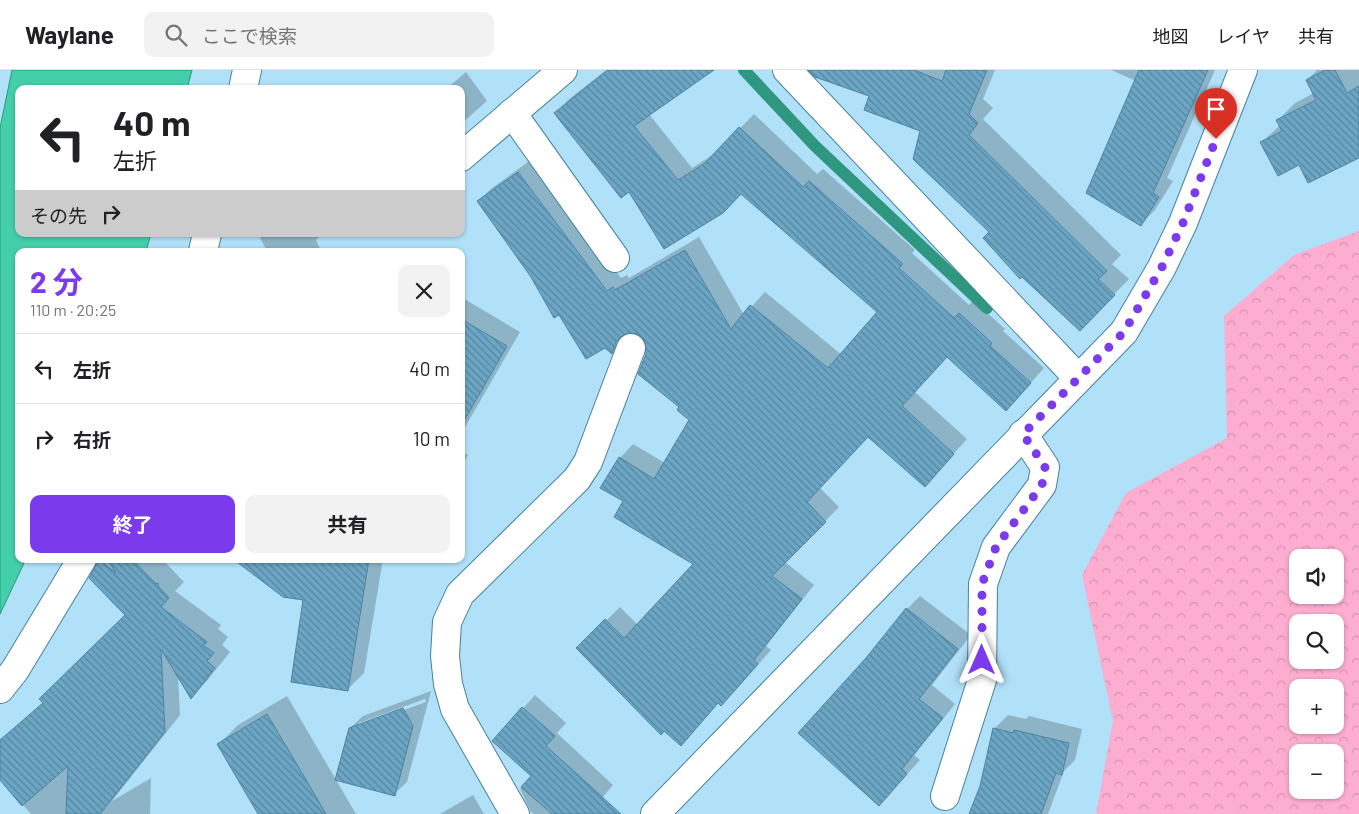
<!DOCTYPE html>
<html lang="ja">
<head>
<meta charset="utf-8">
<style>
	:root { --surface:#fff; --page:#f2f2f2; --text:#202124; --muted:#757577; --line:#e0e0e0; --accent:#7c3aed }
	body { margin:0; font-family:Barlow,"Noto Sans JP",sans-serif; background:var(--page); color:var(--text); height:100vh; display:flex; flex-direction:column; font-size:19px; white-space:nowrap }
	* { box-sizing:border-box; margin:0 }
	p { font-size:16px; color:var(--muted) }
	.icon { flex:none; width:28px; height:28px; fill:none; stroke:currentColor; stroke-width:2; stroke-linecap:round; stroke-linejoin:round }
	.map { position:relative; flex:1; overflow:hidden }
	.details { position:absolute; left:15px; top:178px; width:450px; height:315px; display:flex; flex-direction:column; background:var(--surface); border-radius:10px; box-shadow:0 1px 4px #0004 }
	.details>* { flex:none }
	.guide { position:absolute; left:15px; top:15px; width:450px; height:152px; border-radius:10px; box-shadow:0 1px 4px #0004; background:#fff; color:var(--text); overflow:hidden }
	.buttons { position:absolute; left:1289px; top:479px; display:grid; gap:10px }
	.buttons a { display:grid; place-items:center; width:55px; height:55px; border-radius:10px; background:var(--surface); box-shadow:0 1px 4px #0004; font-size:25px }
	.pin { position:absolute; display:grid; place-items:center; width:42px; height:42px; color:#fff; margin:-51px -21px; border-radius:50% 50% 50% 0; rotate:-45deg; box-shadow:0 0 5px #0007 }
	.pin .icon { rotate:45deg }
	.me { position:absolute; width:55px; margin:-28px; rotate:0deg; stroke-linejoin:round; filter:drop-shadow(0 0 4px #0008) }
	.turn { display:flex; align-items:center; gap:18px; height:105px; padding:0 15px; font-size:22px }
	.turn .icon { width:65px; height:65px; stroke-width:2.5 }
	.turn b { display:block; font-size:35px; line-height:42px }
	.then { display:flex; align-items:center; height:48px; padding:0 15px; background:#0003; gap:10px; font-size:19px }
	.round { display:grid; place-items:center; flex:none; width:52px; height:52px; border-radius:10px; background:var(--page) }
	.head { display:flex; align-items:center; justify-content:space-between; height:85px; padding:0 15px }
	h1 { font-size:30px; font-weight:700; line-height:38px; color:var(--accent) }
	.button { display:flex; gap:10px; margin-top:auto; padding:10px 15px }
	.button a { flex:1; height:58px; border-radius:10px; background:var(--accent); color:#fff; font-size:20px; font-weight:700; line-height:58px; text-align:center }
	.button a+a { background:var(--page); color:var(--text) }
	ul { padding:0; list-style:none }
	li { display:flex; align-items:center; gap:15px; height:70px; padding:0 15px; border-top:1px solid var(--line) }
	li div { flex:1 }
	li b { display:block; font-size:19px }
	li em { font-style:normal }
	header { display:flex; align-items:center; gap:30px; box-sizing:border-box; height:70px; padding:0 25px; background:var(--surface); border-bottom:1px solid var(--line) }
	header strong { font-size:24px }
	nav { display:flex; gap:28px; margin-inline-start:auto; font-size:18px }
	.search { width:350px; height:45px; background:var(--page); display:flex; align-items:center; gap:12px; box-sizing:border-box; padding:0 18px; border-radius:10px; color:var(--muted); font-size:19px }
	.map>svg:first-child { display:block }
	.forest { fill:url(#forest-crowns); fill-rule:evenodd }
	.water { fill:#43cfaa; stroke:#2f9780 }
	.shadow { fill:#0003; fill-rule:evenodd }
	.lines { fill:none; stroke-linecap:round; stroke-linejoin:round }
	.stream { stroke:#2f9780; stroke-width:12 }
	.building { fill:url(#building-back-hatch); stroke:#4a85a1 }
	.minor-casing { stroke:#47829e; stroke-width:30 }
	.minor { stroke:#fff; stroke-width:28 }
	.route { stroke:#7c3aed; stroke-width:9; stroke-dasharray:0 16.2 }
</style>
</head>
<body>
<header>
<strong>Waylane</strong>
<div class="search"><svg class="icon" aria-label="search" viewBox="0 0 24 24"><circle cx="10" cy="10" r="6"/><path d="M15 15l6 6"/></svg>ここで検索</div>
<nav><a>地図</a><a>レイヤ</a><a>共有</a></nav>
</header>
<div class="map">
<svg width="1359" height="744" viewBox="0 0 1359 744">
	<defs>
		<pattern id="forest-crowns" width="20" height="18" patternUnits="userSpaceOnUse" patternTransform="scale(1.25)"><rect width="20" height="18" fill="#fcadd0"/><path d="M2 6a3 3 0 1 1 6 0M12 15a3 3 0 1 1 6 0" fill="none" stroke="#d694b2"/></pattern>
		<pattern id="building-back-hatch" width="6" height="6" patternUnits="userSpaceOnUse" patternTransform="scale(1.25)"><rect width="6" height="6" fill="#6ca6c4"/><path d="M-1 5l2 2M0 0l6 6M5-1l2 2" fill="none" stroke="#56869f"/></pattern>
	</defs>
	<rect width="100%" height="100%" fill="#b1e0f9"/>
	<!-- forest -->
	<path class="forest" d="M1359 161V744H1096L1113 651 1082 505 1126 423 1227 368 1224 246 1294 185ZM1298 488H1335V525H1298ZM1298 552H1335V590H1298ZM1298 618H1335V655H1298ZM1298 682H1335V720H1298Z"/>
	<!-- water -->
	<polygon class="water" points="12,0 192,0 187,19 19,19 19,164 151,164 146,181 19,181 19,489 26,489 0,544 0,58"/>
	<!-- shadow -->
	<g class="shadow">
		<polygon points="606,0 708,0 649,44 692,98 717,82 754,44 817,104 823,99 915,180 912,183 969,235 973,230 1005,259 1003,261 1044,298 1019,326 947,286 915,322 967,369 938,401 868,366 820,418 839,437 785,492 814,515 766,576 771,580 735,621 721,634 719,632 681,674 578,578 620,537 638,555 695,494 625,431 620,388 633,374 665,393 690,350 647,283 648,275 644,267 636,262 629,262 625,269 612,282 560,243 478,131 492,118 532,89 621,208 627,205 629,208 699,167 744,245 765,222 842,285 879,242 742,122 629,121 556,43 569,29"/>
		<polygon points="870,0 995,0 983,29 993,38 983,49 1121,185 1112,194 1129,209 1094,245 991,162 921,60 870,26"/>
		<polygon points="1111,0 1215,0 1167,108 1173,111 1155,140 1140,155 1136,11"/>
		<polygon points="1317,0 1359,0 1359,86 1300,94 1262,72 1280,55 1278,50 1295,33 1314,23 1307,10"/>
		<polygon points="466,2 487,31 461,54 461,19 446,19"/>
		<polygon points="258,164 322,164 316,170 321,181 264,181 266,179"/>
		<polygon points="461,227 520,262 461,364"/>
		<polygon points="461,381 468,385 461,397"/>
		<polygon points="100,489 162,489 184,512 175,521 221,555 218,559 228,567 222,575 230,582 206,612 191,627 178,606 180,645 112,731 151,708 150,744 31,744 0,708 0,670 44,632 127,545"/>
		<polygon points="235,489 383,489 364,603 347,620 305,529 284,526"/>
		<polygon points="920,526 971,565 932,615 955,634 914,685 920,690 892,721 867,589 907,539"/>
		<path d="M431 621 407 712 394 724 350 658 363 646ZM425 629 426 632 359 656V653Z"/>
		<polygon points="535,625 566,653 557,663 613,715 602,728 608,744 534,744 531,742 520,719 533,705 494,671"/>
		<polygon points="287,626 356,744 260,744 219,674 238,655"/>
		<polygon points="1008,645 1026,649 1029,646 1082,659 1075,690 1064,701 1048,744 970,744 981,716 994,659"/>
		<polygon points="473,725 484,744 440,744"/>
	</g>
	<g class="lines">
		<!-- stream -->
		<polyline class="stream" points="744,0 815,76 987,238"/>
	</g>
	<!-- building -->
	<g class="building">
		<polygon points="608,0 714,0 634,56 678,110 704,94 739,57 803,117 809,111 903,194 899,198 954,248 959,243 992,273 990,276 1031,313 1006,341 947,287 902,336 954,384 925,417 868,367 807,432 826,452 772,506 802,529 754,590 758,594 721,636 718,633 681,676 664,661 661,665 576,578 605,549 624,568 693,494 614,447 623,431 600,418 619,387 654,409 689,350 677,340 679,337 638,304 646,284 646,276 643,269 637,264 629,263 622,266 616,272 612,284 605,278 586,289 559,245 554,248 531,207 477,131 518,102 607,221 613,217 615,220 685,180 731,259 750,235 828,298 877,242 741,124 723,143 664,179 629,122 621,128 554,43"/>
		<polygon points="808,0 914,0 942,11 946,0 987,0 969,44 978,53 969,65 1107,201 1098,209 1115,225 1080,261 1022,207 1020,209 983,168 989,162 913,89 920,61 864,40 869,26 815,7"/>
		<polygon points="1139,0 1208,0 1153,123 1159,127 1141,156 1086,123"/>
		<polygon points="1325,0 1335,0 1347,23 1359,16 1359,88 1308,113 1299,95 1278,106 1260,72 1282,61 1276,50 1316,30 1306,10"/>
		<polygon points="461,249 507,276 461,356"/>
		<polygon points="98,489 116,503 107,489 132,489 156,514 158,513 158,516 169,528 161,537 207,572 203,575 214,583 207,591 215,598 191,629 161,579 165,662 100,744 66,744 68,696 22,736 0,710 0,670 43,633 39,629 125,545 89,508 95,497"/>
		<polygon points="233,489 369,489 348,621 291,612 303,530 283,527"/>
		<polygon points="906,538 958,579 919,629 943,648 902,699 907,704 879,736 798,663 866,588"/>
		<polygon points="522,637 555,666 546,676 621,744 552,744 521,717 531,706 492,671"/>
		<polygon points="403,638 413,656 395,726 335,710 349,658"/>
		<polygon points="267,644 299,698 326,744 258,744 217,674"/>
		<polygon points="993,658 1013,663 1014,660 1069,673 1062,705 1056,703 1041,744 969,744 980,716"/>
	</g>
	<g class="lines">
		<defs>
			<g id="minor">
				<polyline points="787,0 1078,308"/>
				<polyline points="243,19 247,0"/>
				<polyline points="512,43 615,188"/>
				<polyline points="461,87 563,0"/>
				<polyline points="203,181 207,164"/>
				<polyline points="0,619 15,600 82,489"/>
				<polyline points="945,726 982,610 983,514 996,477 1042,415 1045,397 1023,364"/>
				<polyline points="515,744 455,639 448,614 445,586 447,552 460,524 577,409 588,392 631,278"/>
				<polyline points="655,744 1124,262 1162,197 1183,153 1243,0"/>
			</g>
		</defs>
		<!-- minor casing -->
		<use href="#minor" class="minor-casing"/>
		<!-- minor -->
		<use href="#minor" class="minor"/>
	</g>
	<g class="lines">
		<!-- route -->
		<polyline class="route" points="982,590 982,514 996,477 1042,415 1045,397 1023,364 1124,262 1162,197 1183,153 1216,69"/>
	</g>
</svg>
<div class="buttons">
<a><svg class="icon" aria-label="sound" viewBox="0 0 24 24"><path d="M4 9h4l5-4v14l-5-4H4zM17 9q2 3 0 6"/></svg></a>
<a><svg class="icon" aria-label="search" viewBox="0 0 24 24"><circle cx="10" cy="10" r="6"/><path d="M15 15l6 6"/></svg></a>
<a>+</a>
<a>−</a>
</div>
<div class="pin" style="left:1216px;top:69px;background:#d93025"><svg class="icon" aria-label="arrive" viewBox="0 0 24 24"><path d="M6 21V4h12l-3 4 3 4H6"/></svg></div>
<svg class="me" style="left:982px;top:590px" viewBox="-20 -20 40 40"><path d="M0-17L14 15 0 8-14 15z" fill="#7c3aed" stroke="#fff" stroke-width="4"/></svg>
<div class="guide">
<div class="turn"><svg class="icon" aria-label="left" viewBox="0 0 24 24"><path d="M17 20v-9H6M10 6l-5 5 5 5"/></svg><div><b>40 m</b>左折</div></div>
<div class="then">その先<svg class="icon" aria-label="right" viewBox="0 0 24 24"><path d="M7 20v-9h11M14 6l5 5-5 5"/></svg></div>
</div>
<section class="details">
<div class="head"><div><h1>2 分</h1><p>110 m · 20:25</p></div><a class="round"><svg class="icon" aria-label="close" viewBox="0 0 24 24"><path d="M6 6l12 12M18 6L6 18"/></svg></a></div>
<ul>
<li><svg class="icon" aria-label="left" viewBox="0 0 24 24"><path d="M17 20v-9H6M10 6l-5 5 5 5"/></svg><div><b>左折</b></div><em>40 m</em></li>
<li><svg class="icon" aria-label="right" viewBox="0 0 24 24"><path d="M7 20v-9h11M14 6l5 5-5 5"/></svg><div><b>右折</b></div><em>10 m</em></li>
</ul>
<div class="button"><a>終了</a><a>共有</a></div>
</section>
</div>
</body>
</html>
